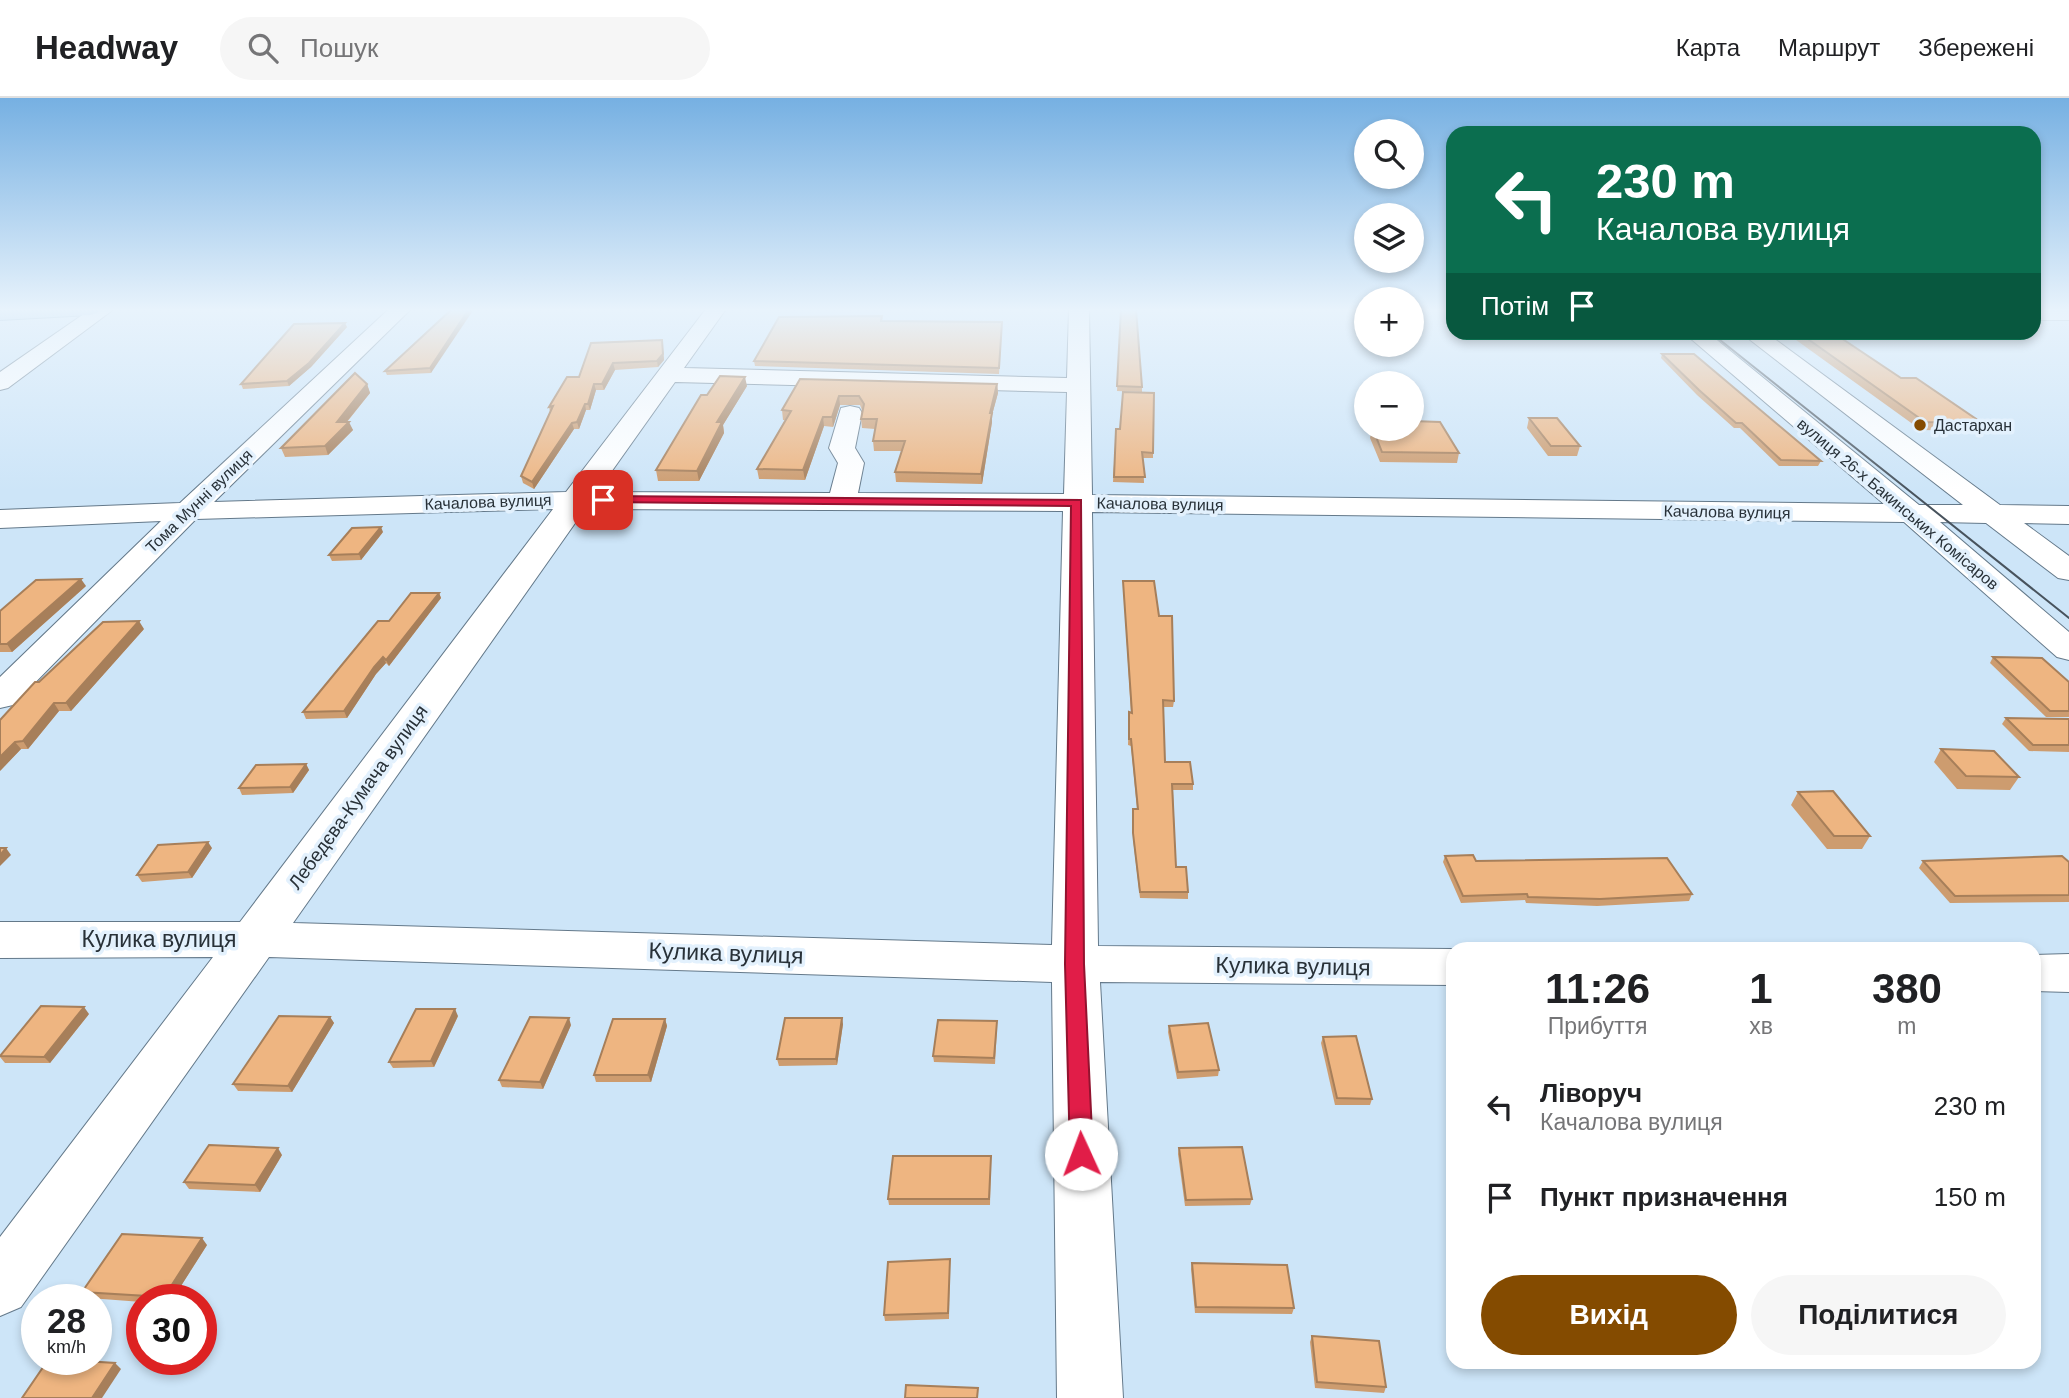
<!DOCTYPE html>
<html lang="uk">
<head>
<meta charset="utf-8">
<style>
	:root { --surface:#fff; --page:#f6f6f6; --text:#202124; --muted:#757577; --line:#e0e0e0; --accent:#844b00 }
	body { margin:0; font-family:Helvetica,sans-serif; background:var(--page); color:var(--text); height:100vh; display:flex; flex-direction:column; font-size:26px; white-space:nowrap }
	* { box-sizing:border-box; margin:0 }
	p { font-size:23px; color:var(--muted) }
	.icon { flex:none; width:38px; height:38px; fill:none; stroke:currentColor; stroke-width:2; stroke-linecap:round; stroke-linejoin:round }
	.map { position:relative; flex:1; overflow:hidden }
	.sheet { position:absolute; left:1446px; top:844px; width:595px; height:427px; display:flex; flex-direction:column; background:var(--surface); border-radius:21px; box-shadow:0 4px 10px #0003 }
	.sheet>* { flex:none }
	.top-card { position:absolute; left:1446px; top:28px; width:595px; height:214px; border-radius:21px; box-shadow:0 4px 10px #0003; background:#0b6e4f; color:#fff; overflow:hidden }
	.controls { position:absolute; left:1354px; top:21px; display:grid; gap:14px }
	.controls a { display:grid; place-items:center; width:70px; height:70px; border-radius:50%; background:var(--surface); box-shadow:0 4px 10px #0003; font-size:35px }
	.speed { position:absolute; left:21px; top:1186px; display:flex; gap:14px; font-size:35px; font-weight:700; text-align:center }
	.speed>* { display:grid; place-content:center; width:91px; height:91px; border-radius:50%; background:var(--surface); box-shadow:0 4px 10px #0003; line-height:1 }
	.speed small { font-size:18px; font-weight:400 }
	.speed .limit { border:10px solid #d22; background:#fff; color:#111 }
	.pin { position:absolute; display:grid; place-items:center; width:60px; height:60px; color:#fff; margin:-30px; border-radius:14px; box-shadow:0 4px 10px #0006 }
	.me { position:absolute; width:77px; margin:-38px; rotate:358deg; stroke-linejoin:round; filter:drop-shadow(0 0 5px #0008) }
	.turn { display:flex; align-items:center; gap:24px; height:147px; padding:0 35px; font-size:32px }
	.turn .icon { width:91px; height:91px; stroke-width:2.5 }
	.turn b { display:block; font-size:49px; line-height:60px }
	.then { display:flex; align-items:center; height:66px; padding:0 35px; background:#0003; gap:14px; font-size:26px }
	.eta { display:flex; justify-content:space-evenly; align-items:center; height:119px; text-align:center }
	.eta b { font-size:42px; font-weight:700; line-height:49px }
	.cta { display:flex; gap:14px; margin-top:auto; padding:14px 35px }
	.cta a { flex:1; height:80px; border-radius:42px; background:var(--accent); color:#fff; font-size:28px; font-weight:700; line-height:80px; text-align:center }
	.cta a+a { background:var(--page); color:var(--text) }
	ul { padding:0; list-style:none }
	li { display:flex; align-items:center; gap:21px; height:91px; padding:0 35px }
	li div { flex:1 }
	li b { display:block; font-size:26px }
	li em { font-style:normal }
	header { display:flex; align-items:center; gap:42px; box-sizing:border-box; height:98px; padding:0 35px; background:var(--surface); border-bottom:2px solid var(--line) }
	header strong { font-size:33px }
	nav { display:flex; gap:38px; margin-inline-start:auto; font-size:24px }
	.search { width:490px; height:63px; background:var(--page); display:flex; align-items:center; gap:18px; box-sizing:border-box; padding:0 24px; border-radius:38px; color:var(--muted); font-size:26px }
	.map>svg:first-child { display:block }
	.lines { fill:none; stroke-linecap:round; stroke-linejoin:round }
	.minor-casing { stroke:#64798a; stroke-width:2 }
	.major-casing { stroke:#457aa1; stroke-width:2 }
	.minor { fill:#fff; fill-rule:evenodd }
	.major { fill:#99c7e8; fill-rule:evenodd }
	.tram { stroke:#48535d; stroke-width:2 }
	.wall { fill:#cd9c6f }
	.shaded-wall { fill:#a77f5a }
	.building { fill:#eeb581; stroke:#a77f5a; stroke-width:2 }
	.route { fill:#e11d48; stroke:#92132f; stroke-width:2 }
	.poi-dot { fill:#844b00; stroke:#e3f1fd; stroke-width:2.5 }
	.labels { text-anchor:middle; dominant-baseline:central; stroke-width:7; stroke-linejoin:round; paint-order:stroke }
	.far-poi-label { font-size:16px; fill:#283138; stroke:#e3f1fd; text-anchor:start }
	.far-street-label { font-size:16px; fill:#283138; stroke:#e3f1fd }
	.street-label { font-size:19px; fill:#283138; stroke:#e3f1fd }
	.near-street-label { font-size:23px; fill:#283138; stroke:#e3f1fd }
</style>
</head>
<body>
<header>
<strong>Headway</strong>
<div class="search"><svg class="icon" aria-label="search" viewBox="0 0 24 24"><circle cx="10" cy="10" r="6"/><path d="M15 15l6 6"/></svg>Пошук</div>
<nav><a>Карта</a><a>Маршрут</a><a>Збережені</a></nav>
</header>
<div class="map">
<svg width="2069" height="1300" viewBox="0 0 2069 1300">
	<rect width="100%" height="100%" fill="#cde5f8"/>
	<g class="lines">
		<defs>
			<g id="minor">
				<polygon points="91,211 114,211 8,290 0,292 0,274"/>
				<path d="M389 211H411L214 404 566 394 706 211H726L684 270 1067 280 1069 211H1089L1092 397 1884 406 1683 234H1707L1919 407H1963L1740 234H1765L2000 407 2069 408V426L2024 425 2069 458V482L2058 480 1986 425 1940 424 2069 534V562L2057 559 1904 424 1092 414 1098 848 1452 851V887L1100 884 1123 1300H1057L1052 884 269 859 21 1209 0 1218V1139L213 859 0 860V824H240L553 411 196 421 13 607 0 610V579L161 423 0 430V412L180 405ZM675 284 1067 294 1064 396 858 395 864 365 855 350 862 315 859 310 850 308 841 310 829 350 838 365 830 395 597 394ZM585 411 1063 413 1052 847 293 825Z"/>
				<rect x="2034" y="211" width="35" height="11"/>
				<polygon points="2069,856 2069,894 2034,893 2034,857"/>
			</g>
			<polygon id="major" points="0,211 100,211 97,215 90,217 0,222"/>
		</defs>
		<!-- minor casing -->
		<use href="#minor" class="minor-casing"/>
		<!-- major casing -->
		<use href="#major" class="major-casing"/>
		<!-- minor -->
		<use href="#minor" class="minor"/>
		<!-- major -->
		<use href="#major" class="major"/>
		<!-- tram -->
		<polyline class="tram" points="1710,234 2069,520"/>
	</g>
	<!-- wall -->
	<g class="wall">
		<polygon points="452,211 431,275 387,277 385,273"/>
		<polygon points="1121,211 1142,289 1142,294 1117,293"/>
		<polygon points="882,223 1002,229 999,276 755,268 754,263"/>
		<polygon points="347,229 311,269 289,288 243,291 241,286"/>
		<polygon points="1785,234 1832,234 1901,280 1982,325 1978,333 1921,332"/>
		<polygon points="662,242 664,262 658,269 615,272 604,292 596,292 590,312 586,312 579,331 574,331 534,391 523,385 521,378 550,314 549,309 579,279"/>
		<polygon points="1662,256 1821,363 1818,368 1779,368 1740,330 1734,330 1697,297 1661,260"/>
		<polygon points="800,281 997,286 998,295 992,317 992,324 982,386 896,384 895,374 902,353 874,353 873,343 875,331 862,330 861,321 862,312 860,307 840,307 833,329 824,328 805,382 759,381 757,371 785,322 783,322 782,312"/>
		<polygon points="367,286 370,295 347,324 353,332 328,357 285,359 281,350"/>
		<polygon points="747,288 723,327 724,335 699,383 658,383 656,372 707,297"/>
		<polygon points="1529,320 1580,348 1577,358 1548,358 1527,330"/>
		<polygon points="1412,323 1459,355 1457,365 1380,364 1370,340 1372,331 1412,331"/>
		<polygon points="1116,331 1153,355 1153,360 1143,360 1144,385 1113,384"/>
		<polygon points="383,434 361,462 332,463 329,457"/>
		<polygon points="1123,483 1159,518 1174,603 1173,609 1163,609 1165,664 1193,686 1193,692 1173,692 1176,769 1188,794 1188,801 1140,800 1133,741 1133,717 1137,711 1131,648 1128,647 1129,614 1131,615"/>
		<polygon points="86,488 12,554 0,554 0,513"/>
		<polygon points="439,495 441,500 389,568 386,565 376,576 347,620 306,621 303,614 389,523"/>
		<polygon points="144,531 71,613 59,613 28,651 21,651 0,673 39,584"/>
		<polygon points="1993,559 2069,584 2069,619 2046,619 1990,565"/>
		<polygon points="2006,620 2069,621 2069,654 2029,653 2002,626"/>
		<polygon points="1941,651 2019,679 2010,692 1957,691 1934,664"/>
		<polygon points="306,666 309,672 293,695 242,697 239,690"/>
		<polygon points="1798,694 1870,738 1862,751 1827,751 1791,707"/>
		<polygon points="212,750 192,780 142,784 137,777"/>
		<polygon points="1445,758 1476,763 1692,796 1689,803 1597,808 1526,805 1525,802 1461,805 1443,764"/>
		<polygon points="1923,763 2069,764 2069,804 1950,805 1919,770"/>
		<polygon points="89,916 50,965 5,965 0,959"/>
		<polygon points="458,918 434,969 393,970 389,964"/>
		<polygon points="330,919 334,925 292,994 238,993 233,986"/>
		<polygon points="665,921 667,928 651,984 596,984 594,977"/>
		<polygon points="843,926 837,967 779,968 777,961"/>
		<polygon points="571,927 543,991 502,989 499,982"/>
		<polygon points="1169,928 1219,972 1218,978 1177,981 1168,934"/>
		<polygon points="997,930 995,966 934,964 933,958"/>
		<polygon points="1323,939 1372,1001 1370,1007 1335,1007 1321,945"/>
		<polygon points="1179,1050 1252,1101 1250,1107 1185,1108 1178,1056"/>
		<polygon points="282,1057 260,1094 189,1091 184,1084"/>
		<polygon points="991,1058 990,1107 889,1107 888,1101"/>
		<polygon points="207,1147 172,1202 142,1202 142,1204 89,1200 82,1194"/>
		<polygon points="950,1161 949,1221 885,1223 884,1217"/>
		<polygon points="1192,1165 1294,1210 1292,1216 1195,1215 1191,1171"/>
		<polygon points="1312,1238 1386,1289 1384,1295 1315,1290 1310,1244"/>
	</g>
	<!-- shaded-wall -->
	<g class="shaded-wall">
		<polygon points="469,211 474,211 431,275 430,270"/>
		<polygon points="345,225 347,229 311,269 289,288 287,283"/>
		<polygon points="662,242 664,262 658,269 657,263"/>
		<polygon points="613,265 615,272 604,292 602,286"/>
		<polygon points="745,279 747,288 723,327 724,335 699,383 697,373 717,324"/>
		<polygon points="367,286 370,295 340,332 337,324"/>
		<polygon points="594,286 596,292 590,312 588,306"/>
		<polygon points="997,286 998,295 992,317 992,324 982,386 981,376 990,315"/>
		<polygon points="839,298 840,307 833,329 832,319"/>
		<polygon points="585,306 586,312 579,331 577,324"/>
		<polygon points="823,319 824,328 805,382 803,372"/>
		<polygon points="349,324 353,332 328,357 325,348"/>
		<polygon points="572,325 574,331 534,391 532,384"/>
		<polygon points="381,429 383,434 361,462 359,456"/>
		<polygon points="81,481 86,488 12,554 7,546"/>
		<polygon points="439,495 441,500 389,568 386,562"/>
		<polygon points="139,523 144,531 71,613 66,605"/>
		<polygon points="383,559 386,565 376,576 347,620 344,613 374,569"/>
		<polygon points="54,605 59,613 28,651 23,643"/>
		<polygon points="15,644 21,651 0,673 0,659"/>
		<polygon points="306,666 309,672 293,695 290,689"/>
		<polygon points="208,744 212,750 192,780 188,774"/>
		<polygon points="6,750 11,757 0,768 0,757"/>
		<polygon points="84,909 89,916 50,965 44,959"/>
		<polygon points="455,911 458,918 434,969 431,963"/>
		<polygon points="330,919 334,925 292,994 288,988"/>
		<polygon points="569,920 571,927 543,991 540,984"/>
		<polygon points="842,920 843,926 837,967 836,961"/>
		<polygon points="665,921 667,928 651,984 648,977"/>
		<polygon points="278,1050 282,1057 260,1094 255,1087"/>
		<polygon points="202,1140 207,1147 172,1202 167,1202 164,1199"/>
		<polygon points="115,1265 121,1271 102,1300 92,1300"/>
	</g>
	<!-- building -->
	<g class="building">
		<polygon points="452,211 469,211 430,270 385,273"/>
		<polygon points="1121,211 1136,211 1142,289 1117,288"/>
		<polygon points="882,218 881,223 1002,224 999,270 754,263 779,219"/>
		<polygon points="345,225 309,265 287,283 241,286 294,226"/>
		<polygon points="1798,234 1832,234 1901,280 1916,280 1982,325 1925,324"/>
		<polygon points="662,242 663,256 657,263 613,265 602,286 594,286 588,306 585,306 577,324 572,325 532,384 521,378 553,308 549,309 567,279 579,279 591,245"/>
		<polygon points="1662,256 1694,256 1821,363 1781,362 1742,325 1736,325 1699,292"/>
		<polygon points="355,275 367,286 337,324 349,324 325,348 281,350"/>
		<polygon points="720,278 745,279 717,324 722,324 697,373 656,372 701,297 707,297"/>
		<polygon points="800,281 997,286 990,315 992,315 981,376 895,374 905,343 873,343 877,321 861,321 864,306 859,298 839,298 832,319 823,319 803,372 757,371 791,313 782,312"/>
		<polygon points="1123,294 1154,295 1153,355 1142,354 1145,379 1114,379 1116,331 1120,331"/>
		<polygon points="1529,320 1557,320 1580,348 1551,348"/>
		<polygon points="1412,323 1440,324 1459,355 1382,354 1373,331 1413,331"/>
		<polygon points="381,429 359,456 329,457 352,430"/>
		<polygon points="81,481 7,546 0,546 0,513 36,482"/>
		<polygon points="1123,483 1154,483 1159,518 1172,518 1174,603 1163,602 1165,664 1190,664 1193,686 1172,686 1176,769 1186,769 1188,794 1140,794 1133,735 1133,711 1138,711 1131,641 1129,641 1129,614 1132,615"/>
		<polygon points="411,495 439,495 386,562 383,559 374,569 344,613 303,614 378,523 389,523"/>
		<polygon points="139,523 66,605 54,605 23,643 15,644 0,659 0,622 35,584 39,584 103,524"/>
		<polygon points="1993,559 2042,560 2069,584 2069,613 2050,613"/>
		<polygon points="2006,620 2069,621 2069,647 2033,647"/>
		<polygon points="1941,651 1994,653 2019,679 1966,678"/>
		<polygon points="306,666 290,689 239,690 256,667"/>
		<polygon points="1833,693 1870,738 1834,738 1798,694"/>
		<polygon points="208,744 188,774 137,777 158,747"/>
		<polygon points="0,750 6,750 0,757"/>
		<polygon points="1473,757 1476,763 1667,760 1692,796 1600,801 1528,799 1527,796 1463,798 1445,758"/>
		<polygon points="2062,758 2069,764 2069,797 1955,798 1923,763"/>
		<polygon points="41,908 84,909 44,959 0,958"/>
		<polygon points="416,911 455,911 431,963 389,964"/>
		<polygon points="279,918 330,919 288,988 233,986"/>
		<polygon points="530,919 569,920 540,984 499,982"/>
		<polygon points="785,920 842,920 836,961 777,961"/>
		<polygon points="613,921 665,921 648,977 594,977"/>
		<polygon points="938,922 997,923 994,960 933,958"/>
		<polygon points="1208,925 1219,972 1178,974 1169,928"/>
		<polygon points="1356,938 1372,1001 1337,1000 1323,939"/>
		<polygon points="209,1047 278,1050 255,1087 184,1084"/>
		<polygon points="1242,1049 1252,1101 1186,1102 1179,1050"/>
		<polygon points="893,1058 991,1058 989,1101 888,1101"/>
		<polygon points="122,1136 202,1140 164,1199 82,1194"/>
		<polygon points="950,1161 948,1215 884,1217 888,1164"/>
		<polygon points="1192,1165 1287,1167 1294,1210 1196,1209"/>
		<polygon points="1312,1238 1379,1243 1386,1289 1317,1284"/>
		<polygon points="48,1262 67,1262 115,1265 92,1300 22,1300"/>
		<polygon points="906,1287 978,1290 977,1300 905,1300"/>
	</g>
	<!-- sky -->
	<linearGradient id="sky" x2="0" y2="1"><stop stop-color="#76b0e2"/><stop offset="0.54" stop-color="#e8f3fc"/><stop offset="1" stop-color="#e8f3fc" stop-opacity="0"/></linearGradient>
	<rect width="2069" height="393" fill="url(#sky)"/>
	<!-- route -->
	<polygon class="route" points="603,398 1081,402 1084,866 1093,1056 1089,1063 1081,1066 1073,1063 1070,1056 1065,866 1071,408 598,404 597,402"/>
	<!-- markers -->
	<circle class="poi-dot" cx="1920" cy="327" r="7"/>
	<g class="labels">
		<!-- far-poi labels -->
		<g class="far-poi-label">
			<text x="1934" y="327">Дастархан</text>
		</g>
		<!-- far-street labels -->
		<g class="far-street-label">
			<text transform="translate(199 403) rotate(-44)">Тома Мунні вулиця</text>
			<text transform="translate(488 404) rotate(-2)">Качалова вулиця</text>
			<text transform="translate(1160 406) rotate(1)">Качалова вулиця</text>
			<text transform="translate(1898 406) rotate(40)">вулиця 26-х Бакинських Комісаров</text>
			<text transform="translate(1727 414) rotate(1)">Качалова вулиця</text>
		</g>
		<!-- street labels -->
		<g class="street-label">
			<text transform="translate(358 699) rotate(-54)">Лебедєва-Кумача вулиця</text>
		</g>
		<!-- near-street labels -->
		<g class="near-street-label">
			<text x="159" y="841">Кулика вулиця</text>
			<text transform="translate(726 855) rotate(2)">Кулика вулиця</text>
			<text transform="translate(1293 868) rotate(1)">Кулика вулиця</text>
		</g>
	</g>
</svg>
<div class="controls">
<a><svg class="icon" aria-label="search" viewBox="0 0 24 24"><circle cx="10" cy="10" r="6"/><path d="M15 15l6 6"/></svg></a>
<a><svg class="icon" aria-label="layers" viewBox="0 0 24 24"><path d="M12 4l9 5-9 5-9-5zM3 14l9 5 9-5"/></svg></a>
<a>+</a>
<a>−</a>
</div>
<div class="speed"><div>28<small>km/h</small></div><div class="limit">30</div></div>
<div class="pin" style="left:603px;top:402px;background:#d93025"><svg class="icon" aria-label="arrive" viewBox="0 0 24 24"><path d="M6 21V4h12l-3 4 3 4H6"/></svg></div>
<svg class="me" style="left:1081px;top:1056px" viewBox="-20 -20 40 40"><circle r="19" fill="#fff"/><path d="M0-13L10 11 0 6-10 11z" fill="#e11d48"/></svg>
<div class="top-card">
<div class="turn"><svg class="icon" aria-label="left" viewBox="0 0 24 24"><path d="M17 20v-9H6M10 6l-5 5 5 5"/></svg><div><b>230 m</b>Качалова вулиця</div></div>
<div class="then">Потім<svg class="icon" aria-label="arrive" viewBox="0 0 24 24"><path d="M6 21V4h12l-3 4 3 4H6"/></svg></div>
</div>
<section class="sheet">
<div class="eta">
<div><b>11:26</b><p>Прибуття</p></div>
<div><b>1</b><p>хв</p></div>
<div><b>380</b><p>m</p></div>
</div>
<ul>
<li><svg class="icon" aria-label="left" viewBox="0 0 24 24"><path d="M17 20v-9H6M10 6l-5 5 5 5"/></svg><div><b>Ліворуч</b><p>Качалова вулиця</p></div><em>230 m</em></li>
<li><svg class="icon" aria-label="arrive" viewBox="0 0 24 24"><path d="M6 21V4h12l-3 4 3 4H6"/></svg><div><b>Пункт призначення</b></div><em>150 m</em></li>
</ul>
<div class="cta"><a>Вихід</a><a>Поділитися</a></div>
</section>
</div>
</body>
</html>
